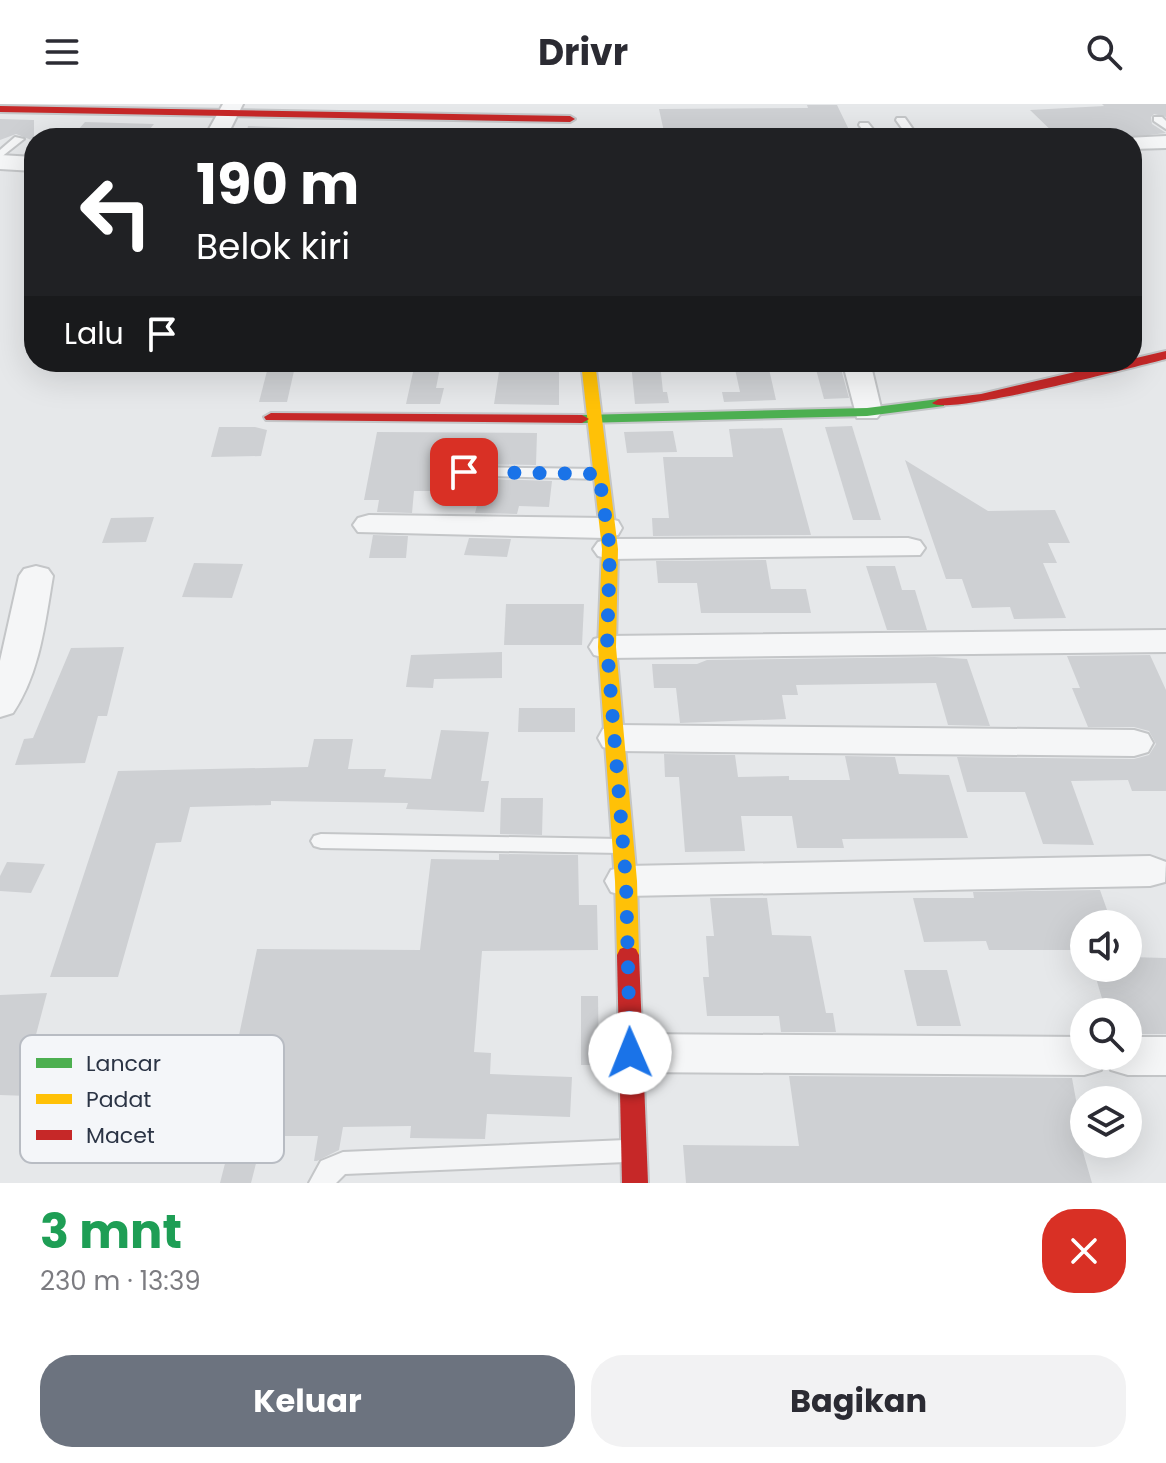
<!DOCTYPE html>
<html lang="id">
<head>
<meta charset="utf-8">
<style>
	:root { --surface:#fff; --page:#f2f2f3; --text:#2b2b33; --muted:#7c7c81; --accent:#6c737f }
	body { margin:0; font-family:Poppins,sans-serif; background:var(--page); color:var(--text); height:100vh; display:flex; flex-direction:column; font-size:30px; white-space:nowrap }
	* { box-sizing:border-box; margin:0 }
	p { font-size:26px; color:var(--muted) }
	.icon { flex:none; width:44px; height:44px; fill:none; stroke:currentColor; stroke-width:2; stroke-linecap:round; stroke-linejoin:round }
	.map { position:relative; height:1079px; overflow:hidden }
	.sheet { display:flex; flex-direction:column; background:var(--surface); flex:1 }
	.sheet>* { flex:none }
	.guide { position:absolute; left:24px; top:24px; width:1118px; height:244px; border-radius:32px; box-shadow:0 8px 32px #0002; background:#202124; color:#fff; overflow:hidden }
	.controls { position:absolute; left:1070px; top:806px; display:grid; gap:16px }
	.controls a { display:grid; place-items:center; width:72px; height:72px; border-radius:50%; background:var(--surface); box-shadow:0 8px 32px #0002; font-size:40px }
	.pin { position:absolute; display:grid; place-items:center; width:68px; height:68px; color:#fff; margin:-34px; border-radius:16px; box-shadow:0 4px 12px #0006 }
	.me { position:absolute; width:88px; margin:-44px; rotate:359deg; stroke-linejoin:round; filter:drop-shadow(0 0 6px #0008) }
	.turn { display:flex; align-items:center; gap:28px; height:168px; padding:0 40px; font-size:36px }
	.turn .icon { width:104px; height:104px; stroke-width:2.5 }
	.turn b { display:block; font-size:56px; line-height:68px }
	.then { display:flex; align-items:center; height:76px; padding:0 40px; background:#0003; gap:16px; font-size:30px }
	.round { display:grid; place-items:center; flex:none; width:84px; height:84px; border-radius:32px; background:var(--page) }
	.summary { display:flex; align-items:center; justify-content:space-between; height:136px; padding:0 40px }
	h1 { font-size:48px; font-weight:700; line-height:60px; color:#1e9e55 }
	.action { display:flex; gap:16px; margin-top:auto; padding:16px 40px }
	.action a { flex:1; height:92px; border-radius:32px; background:var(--accent); color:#fff; font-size:32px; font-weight:700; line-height:92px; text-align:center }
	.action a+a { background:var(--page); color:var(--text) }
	header { display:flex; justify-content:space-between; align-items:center; height:104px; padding:0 40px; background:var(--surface); font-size:36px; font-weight:700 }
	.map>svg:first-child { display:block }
	.building { fill:#ced0d3 }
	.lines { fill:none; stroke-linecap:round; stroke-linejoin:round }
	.lane-casing { stroke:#c4c6c8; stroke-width:4 }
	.street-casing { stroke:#c4c6c8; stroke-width:4 }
	.fast-casing { stroke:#c4c6c8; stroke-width:4 }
	.slow-casing { stroke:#c4c6c8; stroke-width:4 }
	.jam-casing { stroke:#c4c6c8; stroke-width:4 }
	.lane { fill:#f5f6f7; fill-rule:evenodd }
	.street { fill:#f5f6f7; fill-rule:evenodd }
	.fast { fill:#4caf50; fill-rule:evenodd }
	.slow { fill:#ffc107; fill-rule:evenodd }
	.jam { fill:#c62828; fill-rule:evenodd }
	.route { stroke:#1a73e8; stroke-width:14; stroke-dasharray:0 25.2 }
	.key { fill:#f4f6f9; stroke:#b8bcc3; stroke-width:2 }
	.key-label { font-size:22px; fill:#2b3445 }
</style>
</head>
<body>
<header><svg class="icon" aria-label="menu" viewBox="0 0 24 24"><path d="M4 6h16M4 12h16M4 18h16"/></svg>Drivr<svg class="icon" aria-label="search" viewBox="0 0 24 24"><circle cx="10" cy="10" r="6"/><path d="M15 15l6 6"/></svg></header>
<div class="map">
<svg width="1166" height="1079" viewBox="0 0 1166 1079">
	<rect width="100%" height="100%" fill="#e6e8ea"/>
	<!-- building -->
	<g class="building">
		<polygon points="1102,0 1166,0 1166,13 1154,10 1151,13 1152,20 1166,29 1123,34 1059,34 1030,6 1104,2"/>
		<polygon points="807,1 837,1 853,34 822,34 817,26 664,28 659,5 808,4"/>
		<polygon points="0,15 34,16 34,37 16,30 0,36"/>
		<polygon points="85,18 154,20 150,25 119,24 111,34 71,34"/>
		<polygon points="248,22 298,24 407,25 406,29 364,32 245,34"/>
		<polygon points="472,25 536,26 521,26 520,33 473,31"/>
		<polygon points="520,258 559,258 559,301 494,300 500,261 520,261"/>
		<polygon points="814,258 844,258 841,265 849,294 824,295"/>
		<polygon points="415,259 441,259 436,284 444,284 440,300 406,300"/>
		<polygon points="631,259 660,259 663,288 667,288 669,299 635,300"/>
		<polygon points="735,265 769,265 776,296 724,298 722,288 740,288"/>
		<polygon points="267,267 294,267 287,298 259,298"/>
		<polygon points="852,322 881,416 853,416 825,323"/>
		<polygon points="219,323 255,323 267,326 261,352 211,353"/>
		<polygon points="782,324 811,431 653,432 652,414 669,414 663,353 733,353 729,325"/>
		<polygon points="673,327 677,348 627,349 624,328"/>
		<polygon points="377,328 537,329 536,361 464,360 453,368 459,374 552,377 549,403 519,402 517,410 475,409 481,387 414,387 412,409 377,408 379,396 364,396"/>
		<polygon points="905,356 988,407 1055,406 1070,439 1048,439 1057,459 1043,459 1066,514 1014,515 1010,503 972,504 962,475 946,475"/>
		<polygon points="154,413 146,438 102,439 111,414"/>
		<polygon points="373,431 408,432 406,454 369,454"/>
		<polygon points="469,434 511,435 507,453 464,451"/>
		<polygon points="766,456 771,485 806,485 811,509 701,509 697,479 658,479 656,457"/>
		<polygon points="194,459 243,460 232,494 182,493"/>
		<polygon points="866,462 895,462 902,486 915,486 927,526 887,526"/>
		<polygon points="506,500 584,500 582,541 504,541"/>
		<polygon points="124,543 107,612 98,612 85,659 15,661 24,635 33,634 71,544"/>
		<polygon points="502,548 502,574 434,575 433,584 406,583 411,551"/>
		<polygon points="1150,551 1166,586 1166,687 1132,687 1128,676 1071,677 1094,741 1043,740 1025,688 967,688 957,653 1134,655 1149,651 1156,640 1149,627 1134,623 1088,623 1072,584 1080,584 1067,552"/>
		<polygon points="935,553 967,555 990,622 948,621 936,579 796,581 798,591 782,591 786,615 680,619 676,584 654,584 652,560 697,560 707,556"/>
		<polygon points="519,604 575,604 575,628 518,628"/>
		<polygon points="441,626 489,628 481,677 489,677 484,708 406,705 408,699 271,697 271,701 190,703 181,738 156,739 118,873 50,873 118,667 308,663 314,635 353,635 348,665 386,665 384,673 431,675"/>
		<polygon points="664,650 735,651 738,673 789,672 789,676 850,676 845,652 895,653 899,670 949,671 968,734 842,735 844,744 797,744 792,712 741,712 745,747 685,748 679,673 665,673"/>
		<polygon points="501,694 543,694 542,731 500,730"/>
		<polygon points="499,750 578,751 579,801 597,801 598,846 482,847 474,948 491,949 490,970 572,973 570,1013 487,1010 485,1035 410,1034 411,1022 343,1023 339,1046 317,1057 314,1057 318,1032 263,1032 251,1079 220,1079 232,1032 218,1032 257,845 420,846 431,755 499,756"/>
		<polygon points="7,758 45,760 31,789 0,787 0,772"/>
		<polygon points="1100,786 1112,820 1084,820 1084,846 989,846 986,837 924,838 913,794 974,794 973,788"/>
		<polygon points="710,794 767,794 772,831 811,832 826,909 833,909 836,928 781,928 779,912 707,912 703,873 709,873 706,832 714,832"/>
		<polygon points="1128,853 1166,854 1166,930 1128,930 1128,908 1106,908 1093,864 1128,864"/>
		<polygon points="904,866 947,866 961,922 917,922"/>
		<polygon points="47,889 33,942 48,942 29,992 0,991 0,891"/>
		<polygon points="581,892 598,892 599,961 581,961"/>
		<polygon points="789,972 1072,974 1084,1040 1087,1042 1081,1041 1092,1079 686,1079 683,1041 799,1042"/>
	</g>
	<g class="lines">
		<defs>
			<g id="lane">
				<polygon points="1154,13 1162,13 1166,17 1166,25 1154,17"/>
				<polygon points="897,14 905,14 919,34 909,34 896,16"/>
				<polygon points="860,19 868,19 880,34 869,34 859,21"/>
				<polygon points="15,33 24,35 0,54 0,46"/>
				<polygon points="464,363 599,365 607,370 599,375 459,371 456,368"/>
				<polygon points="321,730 621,735 628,737 631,742 628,747 621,749 321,744 314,742 311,737 314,732"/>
				<polygon points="626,1036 635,1039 639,1047 635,1055 626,1058 345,1070 336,1079 309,1079 321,1057 343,1048"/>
			</g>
			<g id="street">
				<polygon points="223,0 243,0 226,34 204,34"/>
				<polygon points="1166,32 1166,44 1132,45 1132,34 1126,34"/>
				<polygon points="0,51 34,53 34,67 0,65"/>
				<polygon points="848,258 879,258 872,266 882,308 877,314 857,314 844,264"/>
				<polygon points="369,411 606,414 618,417 622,424 618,431 606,434 358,428 353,421 358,414"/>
				<polygon points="908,434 920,437 925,444 920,451 610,455 598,452 593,445 598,438 610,435"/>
				<path d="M36 462 48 465 53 472C45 519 40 569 13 609L0 613V557L19 472 24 465Z"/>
				<polygon points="1166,526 1166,548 607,554 594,551 589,543 594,535 607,532"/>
				<polygon points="617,621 1134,626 1148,630 1153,639 1148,648 1134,652 617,647 603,643 598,634 603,625"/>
				<polygon points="1150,752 1166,758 1165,778 1150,782 626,792 611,788 605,777 611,766 626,762"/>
				<polygon points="630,930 1084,933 1084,952 1128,952 1128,933 1166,933 1166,971 1128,971 1111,966 1106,956 1101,966 1084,971 630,968 613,963 606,949 613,935"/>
			</g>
			<polygon id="fast" points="939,295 944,296 944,302 867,312 582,319 575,315 582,311 867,304"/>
			<polygon id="slow" points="581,258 595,258 618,445 616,543 637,777 639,851 636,857 628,860 620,857 617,851 615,777 598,543 602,445"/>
			<g id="jam">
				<polygon points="0,2 570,12 575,15 570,18 0,8"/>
				<path d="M1166 247V255C1134 263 948 312 932 299L939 295 981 290 1118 258H1132V255Z"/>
				<polygon points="271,309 582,311 589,315 582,319 266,316 264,313"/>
				<polygon points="628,842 636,845 639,851 648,1079 622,1079 617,851 620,845"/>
			</g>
		</defs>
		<!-- lane casing -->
		<use href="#lane" class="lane-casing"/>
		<!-- street casing -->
		<use href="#street" class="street-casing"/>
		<!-- fast casing -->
		<use href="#fast" class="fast-casing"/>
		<!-- slow casing -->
		<use href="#slow" class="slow-casing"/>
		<!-- jam casing -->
		<use href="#jam" class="jam-casing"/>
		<!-- lane -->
		<use href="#lane" class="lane"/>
		<!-- street -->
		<use href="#street" class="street"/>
		<!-- fast -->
		<use href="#fast" class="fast"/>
		<!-- slow -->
		<use href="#slow" class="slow"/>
		<!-- jam -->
		<use href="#jam" class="jam"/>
	</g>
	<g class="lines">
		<!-- route -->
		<polyline class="route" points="464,368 599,370 610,445 607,543 626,777 630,949"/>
	</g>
	<!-- legend -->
	<rect x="20" y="931" width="264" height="128" rx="12" class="key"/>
	<rect x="36" y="954" width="36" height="10" fill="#4caf50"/>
	<rect x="36" y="990" width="36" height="10" fill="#ffc107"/>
	<rect x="36" y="1026" width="36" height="10" fill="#c62828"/>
	<g class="key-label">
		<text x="86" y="967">Lancar</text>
		<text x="86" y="1003">Padat</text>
		<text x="86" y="1039">Macet</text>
	</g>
</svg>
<div class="controls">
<a><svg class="icon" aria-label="sound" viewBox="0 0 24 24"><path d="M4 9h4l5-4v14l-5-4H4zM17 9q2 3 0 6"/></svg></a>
<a><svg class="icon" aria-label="search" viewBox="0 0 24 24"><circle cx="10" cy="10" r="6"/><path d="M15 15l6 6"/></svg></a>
<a><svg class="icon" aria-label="layers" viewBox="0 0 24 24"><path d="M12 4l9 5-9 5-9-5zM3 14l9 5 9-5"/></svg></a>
</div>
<div class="pin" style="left:464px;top:368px;background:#d93025"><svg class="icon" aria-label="arrive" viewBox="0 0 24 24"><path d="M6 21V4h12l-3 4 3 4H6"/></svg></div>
<svg class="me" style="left:630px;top:949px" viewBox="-20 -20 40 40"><circle r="19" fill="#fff"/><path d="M0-13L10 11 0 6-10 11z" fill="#1a73e8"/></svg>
<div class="guide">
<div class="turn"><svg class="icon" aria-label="left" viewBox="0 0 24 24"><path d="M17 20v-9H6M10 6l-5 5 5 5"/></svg><div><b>190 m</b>Belok kiri</div></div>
<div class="then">Lalu<svg class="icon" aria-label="arrive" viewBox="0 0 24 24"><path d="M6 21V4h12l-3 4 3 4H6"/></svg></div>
</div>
</div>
<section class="sheet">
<div class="summary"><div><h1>3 mnt</h1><p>230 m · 13:39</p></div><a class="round" style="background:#d93025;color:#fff"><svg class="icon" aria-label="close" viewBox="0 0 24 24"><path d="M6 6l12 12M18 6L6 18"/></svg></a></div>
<div class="action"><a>Keluar</a><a>Bagikan</a></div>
</section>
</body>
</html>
